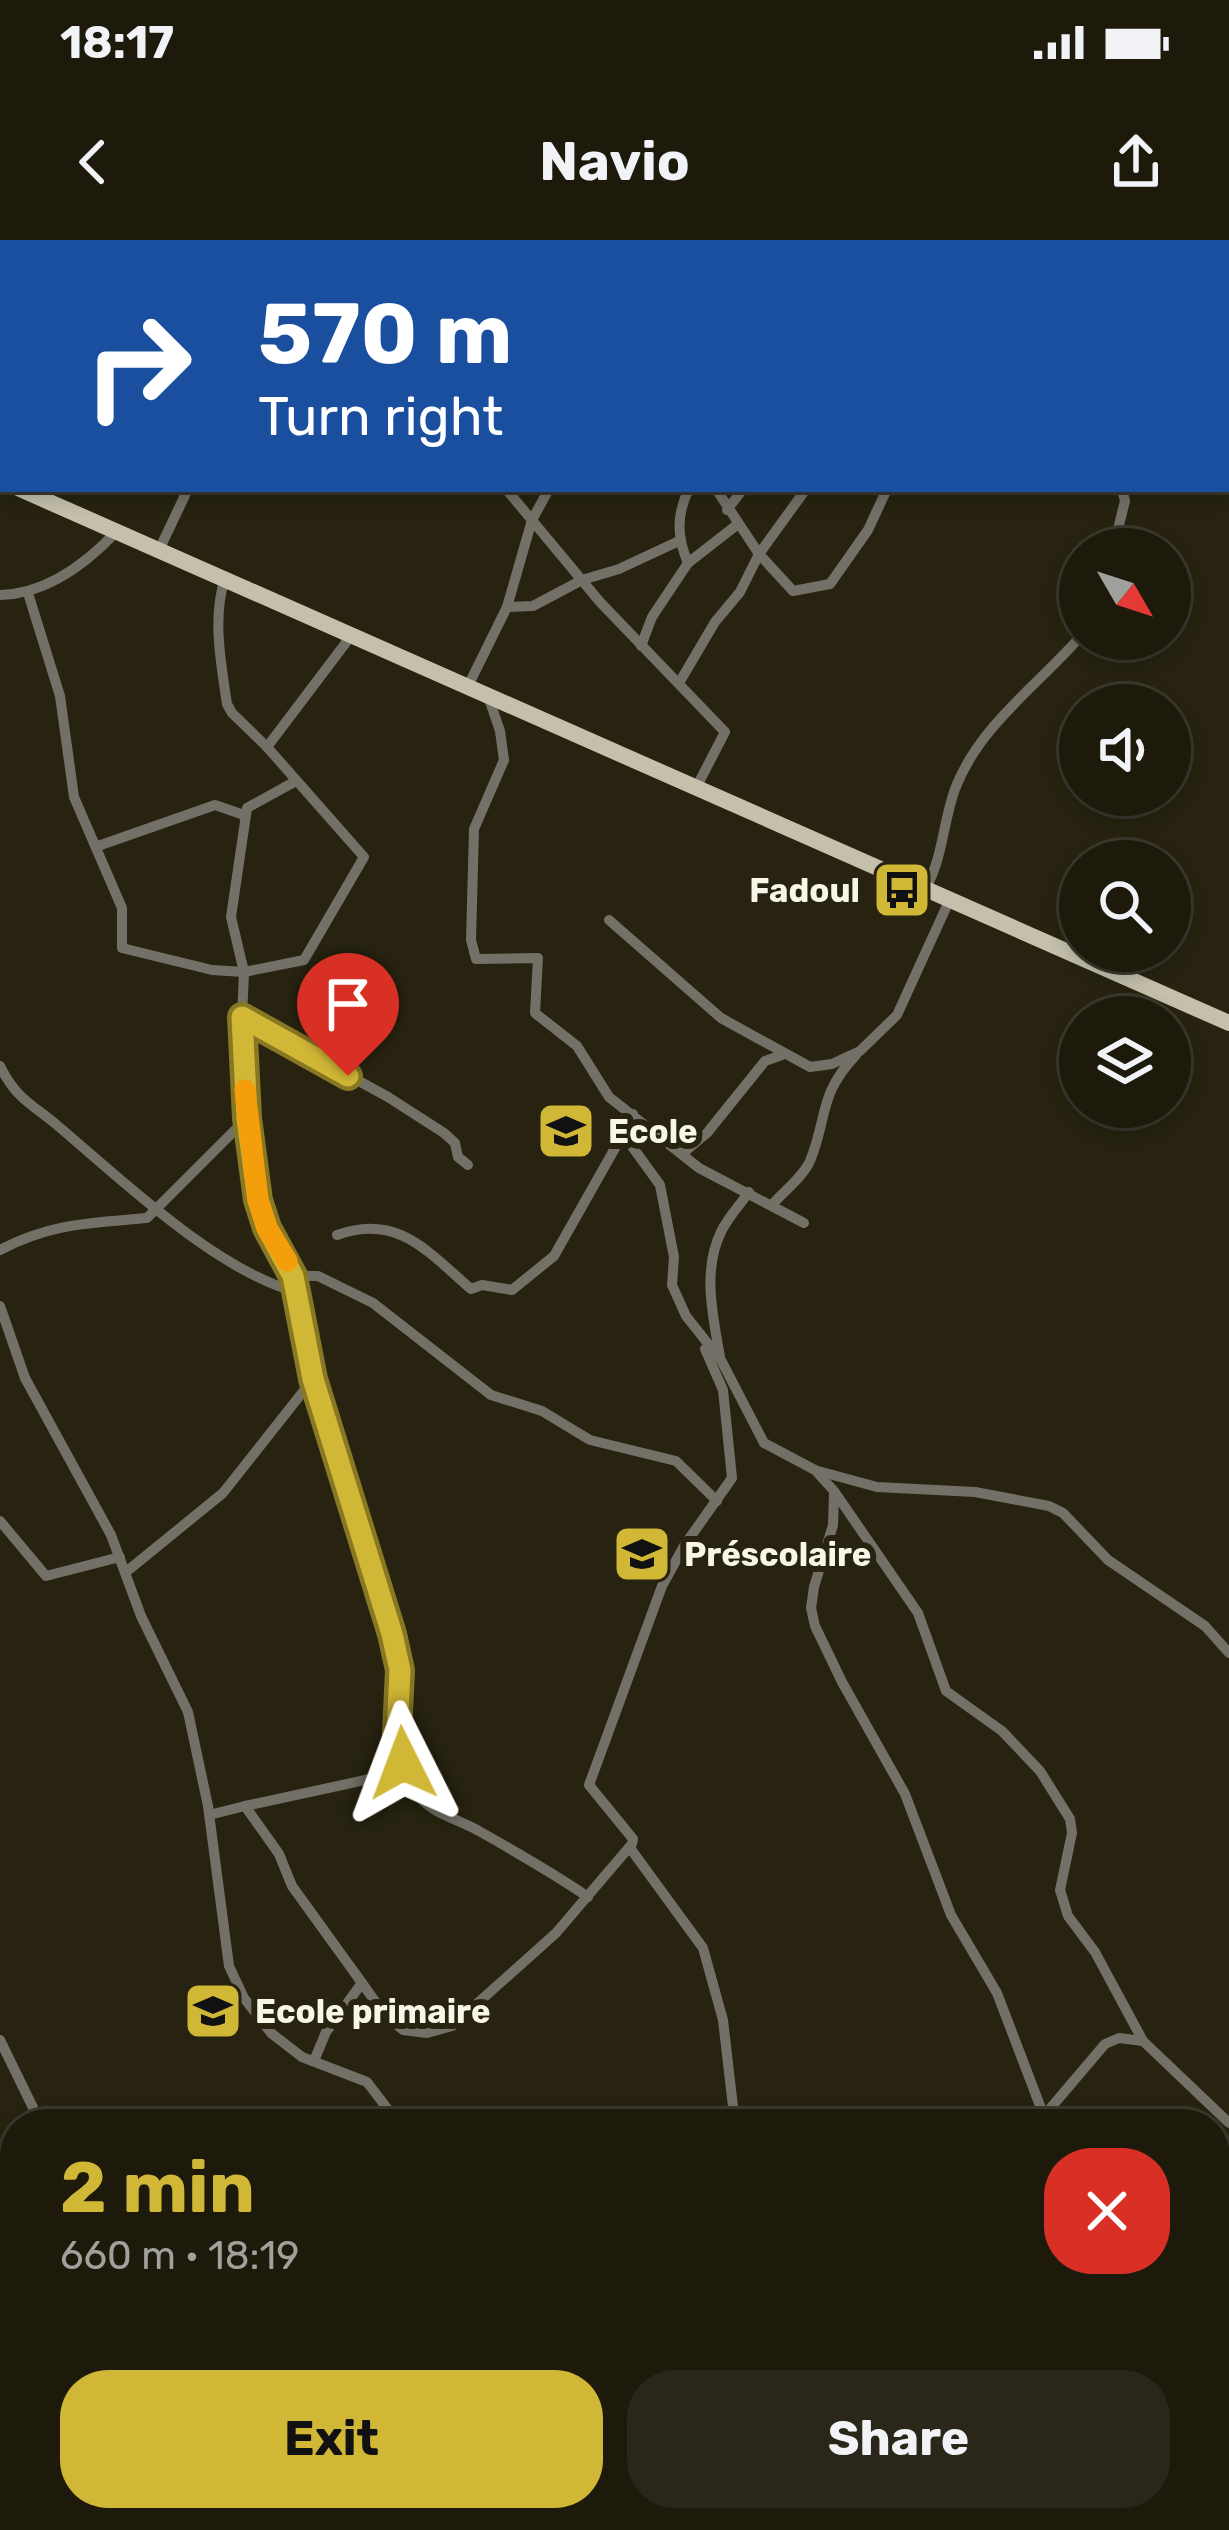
<!DOCTYPE html>
<html lang="en">
<head>
<meta charset="utf-8">
<style>
	:root { --surface:#1d1a0c; --page:#2a271a; --text:#f1f3f6; --muted:#a0a19d; --line:#3b382d; --accent:#d1b736 }
	body { margin:0; font-family:Rubik,sans-serif; background:var(--page); color:var(--text); height:100vh; display:flex; flex-direction:column; font-size:45px; white-space:nowrap }
	* { box-sizing:border-box; margin:0 }
	p { font-size:39px; color:var(--muted) }
	.icon { flex:none; width:66px; height:66px; fill:none; stroke:currentColor; stroke-width:2; stroke-linecap:round; stroke-linejoin:round }
	.map { position:relative; flex:1; overflow:hidden }
	.side { position:absolute; left:0px; top:1869px; width:1230px; height:423px; display:flex; flex-direction:column; background:var(--surface); border-radius:48px 48px 0 0; box-shadow:0 6px 18px #0003,0 0 0 3px var(--line) }
	.side>* { flex:none }
	.hud { position:absolute; left:0px; top:0px; width:1230px; height:252px; box-shadow:0 6px 18px #0003,0 0 0 3px var(--line); background:#1a4fa0; color:#fff; overflow:hidden }
	.needle { width:78px; rotate:129deg }
	.controls { position:absolute; left:1059px; top:288px; display:grid; gap:24px }
	.controls a { display:grid; place-items:center; width:132px; height:132px; border-radius:50%; background:var(--surface); box-shadow:0 6px 18px #0003,0 0 0 3px var(--line); font-size:60px }
	.pin { position:absolute; display:grid; place-items:center; width:102px; height:102px; color:#fff; margin:-123px -51px; border-radius:50% 50% 50% 0; rotate:-45deg; box-shadow:0 0 12px #0007 }
	.pin .icon { rotate:45deg }
	.me { position:absolute; width:132px; margin:-66px; rotate:357deg; stroke-linejoin:round; filter:drop-shadow(0 0 9px #0008) }
	.turn { display:flex; align-items:center; gap:42px; height:252px; padding:0 60px; font-size:54px }
	.turn .icon { width:156px; height:156px; stroke-width:2.5 }
	.turn b { display:block; font-size:84px; line-height:102px }
	.round { display:grid; place-items:center; flex:none; width:126px; height:126px; border-radius:48px; background:var(--page) }
	.overview { display:flex; align-items:center; justify-content:space-between; height:204px; padding:0 60px }
	h1 { font-size:72px; font-weight:700; line-height:90px; color:var(--accent) }
	.button { display:flex; gap:24px; margin-top:auto; padding:24px 60px }
	.button a { flex:1; height:138px; border-radius:48px; background:var(--accent); color:#111; font-size:48px; font-weight:700; line-height:138px; text-align:center }
	.button a+a { background:var(--page); color:var(--text) }
	.status { display:flex; justify-content:space-between; align-items:center; height:84px; padding:0 60px; background:var(--surface); direction:ltr }
	.status svg { height:33px; fill:currentColor }
	header { display:flex; justify-content:space-between; align-items:center; height:156px; padding:0 60px; background:var(--surface); font-size:54px; font-weight:700 }
	.map>svg:first-child { display:block }
	.lines { fill:none; stroke-linecap:round; stroke-linejoin:round }
	.street { stroke:#737167; stroke-width:10 }
	.primary { stroke:#c4c0ac; stroke-width:16 }
	.route-casing { stroke:#887723; stroke-width:30 }
	.route { stroke:#d1b736; stroke-width:21 }
	.slow { stroke:#f59e0b; stroke-width:21 }
	.labels { text-anchor:middle; dominant-baseline:central; stroke-width:12; stroke-linejoin:round; paint-order:stroke }
	.poi-label { font-size:33px; font-weight:bold; fill:#f8f5e9; stroke:#272310; text-anchor:start }
</style>
</head>
<body>
<div class="status"><b>18:17</b><svg viewBox="0 0 49 12"><path d="M0 12V9h3v3zM5 12V6h3v6zM10 12V3h3v9zM15 12V0h3v12zM26 1h20v11H26zM47 4h2v5h-2z"/></svg></div>
<header><svg class="icon" aria-label="back" viewBox="0 0 24 24"><path d="M15 5l-7 7 7 7"/></svg>Navio<svg class="icon" aria-label="share" viewBox="0 0 24 24"><path d="M12 15V3M7 8l5-5 5 5M5 13v7h14v-7"/></svg></header>
<div class="map">
<svg width="1229" height="2290" viewBox="0 0 1229 2290">
	<rect width="100%" height="100%" fill="#272310"/>
	<g class="lines">
		<!-- street -->
		<g class="street">
			<polyline points="87,0 95,3"/>
			<polyline points="493,0 496,3"/>
			<polyline points="776,0 777,3"/>
			<polyline points="838,0 845,3"/>
			<polyline points="955,0 958,3"/>
			<polyline points="696,1 702,3"/>
			<polyline points="12,3 14,0"/>
			<polyline points="105,3 106,0"/>
			<polyline points="307,3 308,0"/>
			<polyline points="512,3 513,0"/>
			<polyline points="600,3 602,0"/>
			<polyline points="933,3 935,0"/>
			<polyline points="0,33 3,26"/>
			<polyline points="0,139 2,134"/>
			<polyline points="1227,220 1229,220"/>
			<polyline points="506,249 600,362 725,492 697,546"/>
			<polyline points="716,249 759,314 793,351 830,344 868,290 887,249"/>
			<polyline points="727,270 743,249"/>
			<polyline points="1113,309 1125,261 1122,249"/>
			<polyline points="159,310 188,249"/>
			<polyline points="688,323 738,284"/>
			<path d="M225 338C212 378 221 423 227 464L232 473 267 507"/>
			<polyline points="28,353 60,456 74,557 122,668 122,708 212,730 244,732 304,720 364,617 267,507 351,396"/>
			<path d="M0 355C47 354 86 324 117 291"/>
			<polyline points="507,367 533,366 582,340 619,329 679,301"/>
			<path d="M641 406 652 377 688 323C677 297 676 275 689 249"/>
			<polyline points="679,443 715,382 740,352 759,314 806,249"/>
			<polyline points="468,446 507,367 532,280 549,249"/>
			<polyline points="488,456 500,491 504,520 474,589 471,700 476,719 538,718 535,773 577,806 609,857 699,928 804,983"/>
			<polyline points="98,606 215,565 244,575"/>
			<path d="M926 648C943 617 943 582 955 549 979 486 1037 446 1080 397"/>
			<polyline points="609,680 721,778 810,827 832,824 860,811 897,775 950,659"/>
			<polyline points="242,777 388,857 444,893 455,903 458,917 468,925"/>
			<path d="M0 826C16 859 32 864 58 886 122 940 214 1029 296 1052 297 1074 306 1092 310 1114 328 1216 373 1311 396 1412 407 1460 387 1510 417 1554 431 1574 459 1579 479 1591 516 1612 553 1633 588 1657"/>
			<polyline points="633,874 623,894 660,945 674,1017 672,1045 686,1076 721,1120 764,1203 815,1230 834,1251 918,1373 946,1451 1002,1491 1040,1531 1070,1579 1072,1593 1060,1650 1068,1676 1095,1712 1143,1801 1229,1883"/>
			<polyline points="682,914 707,893 765,821 782,815"/>
			<path d="M772 965C783 952 803 937 810 921 828 877 818 855 856 815"/>
			<path d="M337 995C398 973 428 1012 471 1049L482 1045 512 1050 554 1016 623 894"/>
			<path d="M0 1010C51 983 91 983 147 978L247 878"/>
			<polyline points="293,1036 318,1036 373,1063 491,1155 542,1171 590,1200 676,1221 717,1261"/>
			<polyline points="296,1052 286,1018 262,975 250,913 241,801 244,732 231,677 247,568 296,541"/>
			<polyline points="0,1066 25,1138 111,1295 141,1376 188,1472 208,1566 229,1726 244,1758 271,1793 302,1817 367,1842 399,1884"/>
			<path d="M720 1117C713 1076 702 1031 721 992 727 978 740 965 749 952"/>
			<polyline points="818,1231 877,1247 975,1252 1049,1266 1063,1273 1108,1320 1205,1386 1229,1413"/>
			<polyline points="834,1254 833,1285 814,1347 811,1368 815,1386 842,1442 905,1554 951,1675 997,1753 1047,1884"/>
			<polyline points="0,1281 46,1336 120,1317"/>
			<polyline points="126,1332 223,1253 313,1139"/>
			<polyline points="245,1566 407,1531"/>
			<polyline points="209,1575 245,1566 279,1614 292,1646 362,1743"/>
			<polyline points="630,1608 703,1708 723,1780 735,1884"/>
			<polyline points="0,1800 41,1884"/>
			<polyline points="314,1821 326,1792 362,1743 384,1774 403,1790 427,1793 452,1786 556,1693 632,1604 633,1599 589,1545 662,1346 684,1306 732,1238 723,1150 705,1109"/>
			<polyline points="1037,1884 1105,1804 1119,1798 1143,1801"/>
			<polyline points="1215,1971 1229,1957"/>
			<polyline points="1215,2095 1229,2123"/>
			<polyline points="988,2277 1018,2290"/>
			<polyline points="234,2290 255,2282"/>
			<polyline points="288,2290 338,2277"/>
			<polyline points="440,2290 463,2277"/>
		</g>
		<!-- primary -->
		<g class="primary">
			<polyline points="0,241 3,242"/>
			<polyline points="20,249 1229,783"/>
		</g>
	</g>
	<g class="lines">
		<defs>
			<polyline id="route" points="348,836 242,777 247,878 258,960 267,988 293,1036 313,1139 392,1394 400,1430 397,1493 403,1523"/>
		</defs>
		<!-- route casing -->
		<use href="#route" class="route-casing"/>
		<!-- route -->
		<use href="#route" class="route"/>
		<!-- slow -->
		<polyline class="slow" points="245,850 258,960 267,988 287,1021"/>
	</g>
	<!-- icons -->
	<defs>
		<symbol id="bus-square" viewBox="-11 -11 22 22"><rect x="-9" y="-9" width="18" height="18" rx="4" fill="#d1b736" stroke="#272310"/><path d="M-5-6H5V4H4V6H2V4H-2V6H-4V4H-5ZM-3.5-4V0h7V-4ZM-3.5 1.2v1.5H-2V1.2ZM2 1.2v1.5H3.5V1.2Z" fill="#111"/></symbol>
		<symbol id="school-square" viewBox="-11 -11 22 22"><rect x="-9" y="-9" width="18" height="18" rx="4" fill="#d1b736" stroke="#272310"/><path d="M0-5L7-2L0 1L-7-2ZM-4 1L0 2.5L4 1V4Q0 6-4 4Z" fill="#111"/></symbol>
	</defs>
	<g fill-rule="evenodd">
		<use href="#bus-square" x="869" y="617" width="66" height="66"/>
		<use href="#school-square" x="533" y="858" width="66" height="66"/>
		<use href="#school-square" x="609" y="1281" width="66" height="66"/>
		<use href="#school-square" x="180" y="1738" width="66" height="66"/>
	</g>
	<g class="labels">
		<!-- poi labels -->
		<g class="poi-label">
			<text x="860" y="650" text-anchor="end">Fadoul</text>
			<text x="608" y="891">Ecole</text>
			<text x="684" y="1314">Préscolaire</text>
			<text x="255" y="1771">Ecole primaire</text>
		</g>
	</g>
</svg>
<div class="controls">
<a><svg class="needle" viewBox="-14 -14 28 28"><path d="M0-13l5 13h-10z" fill="#e53935"/><path d="M0 13l5-13h-10z" fill="#a0a19d"/></svg></a>
<a><svg class="icon" aria-label="sound" viewBox="0 0 24 24"><path d="M4 9h4l5-4v14l-5-4H4zM17 9q2 3 0 6"/></svg></a>
<a><svg class="icon" aria-label="search" viewBox="0 0 24 24"><circle cx="10" cy="10" r="6"/><path d="M15 15l6 6"/></svg></a>
<a><svg class="icon" aria-label="layers" viewBox="0 0 24 24"><path d="M12 4l9 5-9 5-9-5zM3 14l9 5 9-5"/></svg></a>
</div>
<div class="pin" style="left:348px;top:836px;background:#d93025"><svg class="icon" aria-label="arrive" viewBox="0 0 24 24"><path d="M6 21V4h12l-3 4 3 4H6"/></svg></div>
<svg class="me" style="left:403px;top:1523px" viewBox="-20 -20 40 40"><path d="M0-17L14 15 0 8-14 15z" fill="#d1b736" stroke="#fff" stroke-width="4"/></svg>
<div class="hud">
<div class="turn"><svg class="icon" aria-label="right" viewBox="0 0 24 24"><path d="M7 20v-9h11M14 6l5 5-5 5"/></svg><div><b>570 m</b>Turn right</div></div>
</div>
<section class="side">
<div class="overview"><div><h1>2 min</h1><p>660 m · 18:19</p></div><a class="round" style="background:#d93025;color:#fff"><svg class="icon" aria-label="close" viewBox="0 0 24 24"><path d="M6 6l12 12M18 6L6 18"/></svg></a></div>
<div class="button"><a>Exit</a><a>Share</a></div>
</section>
</div>
</body>
</html>
